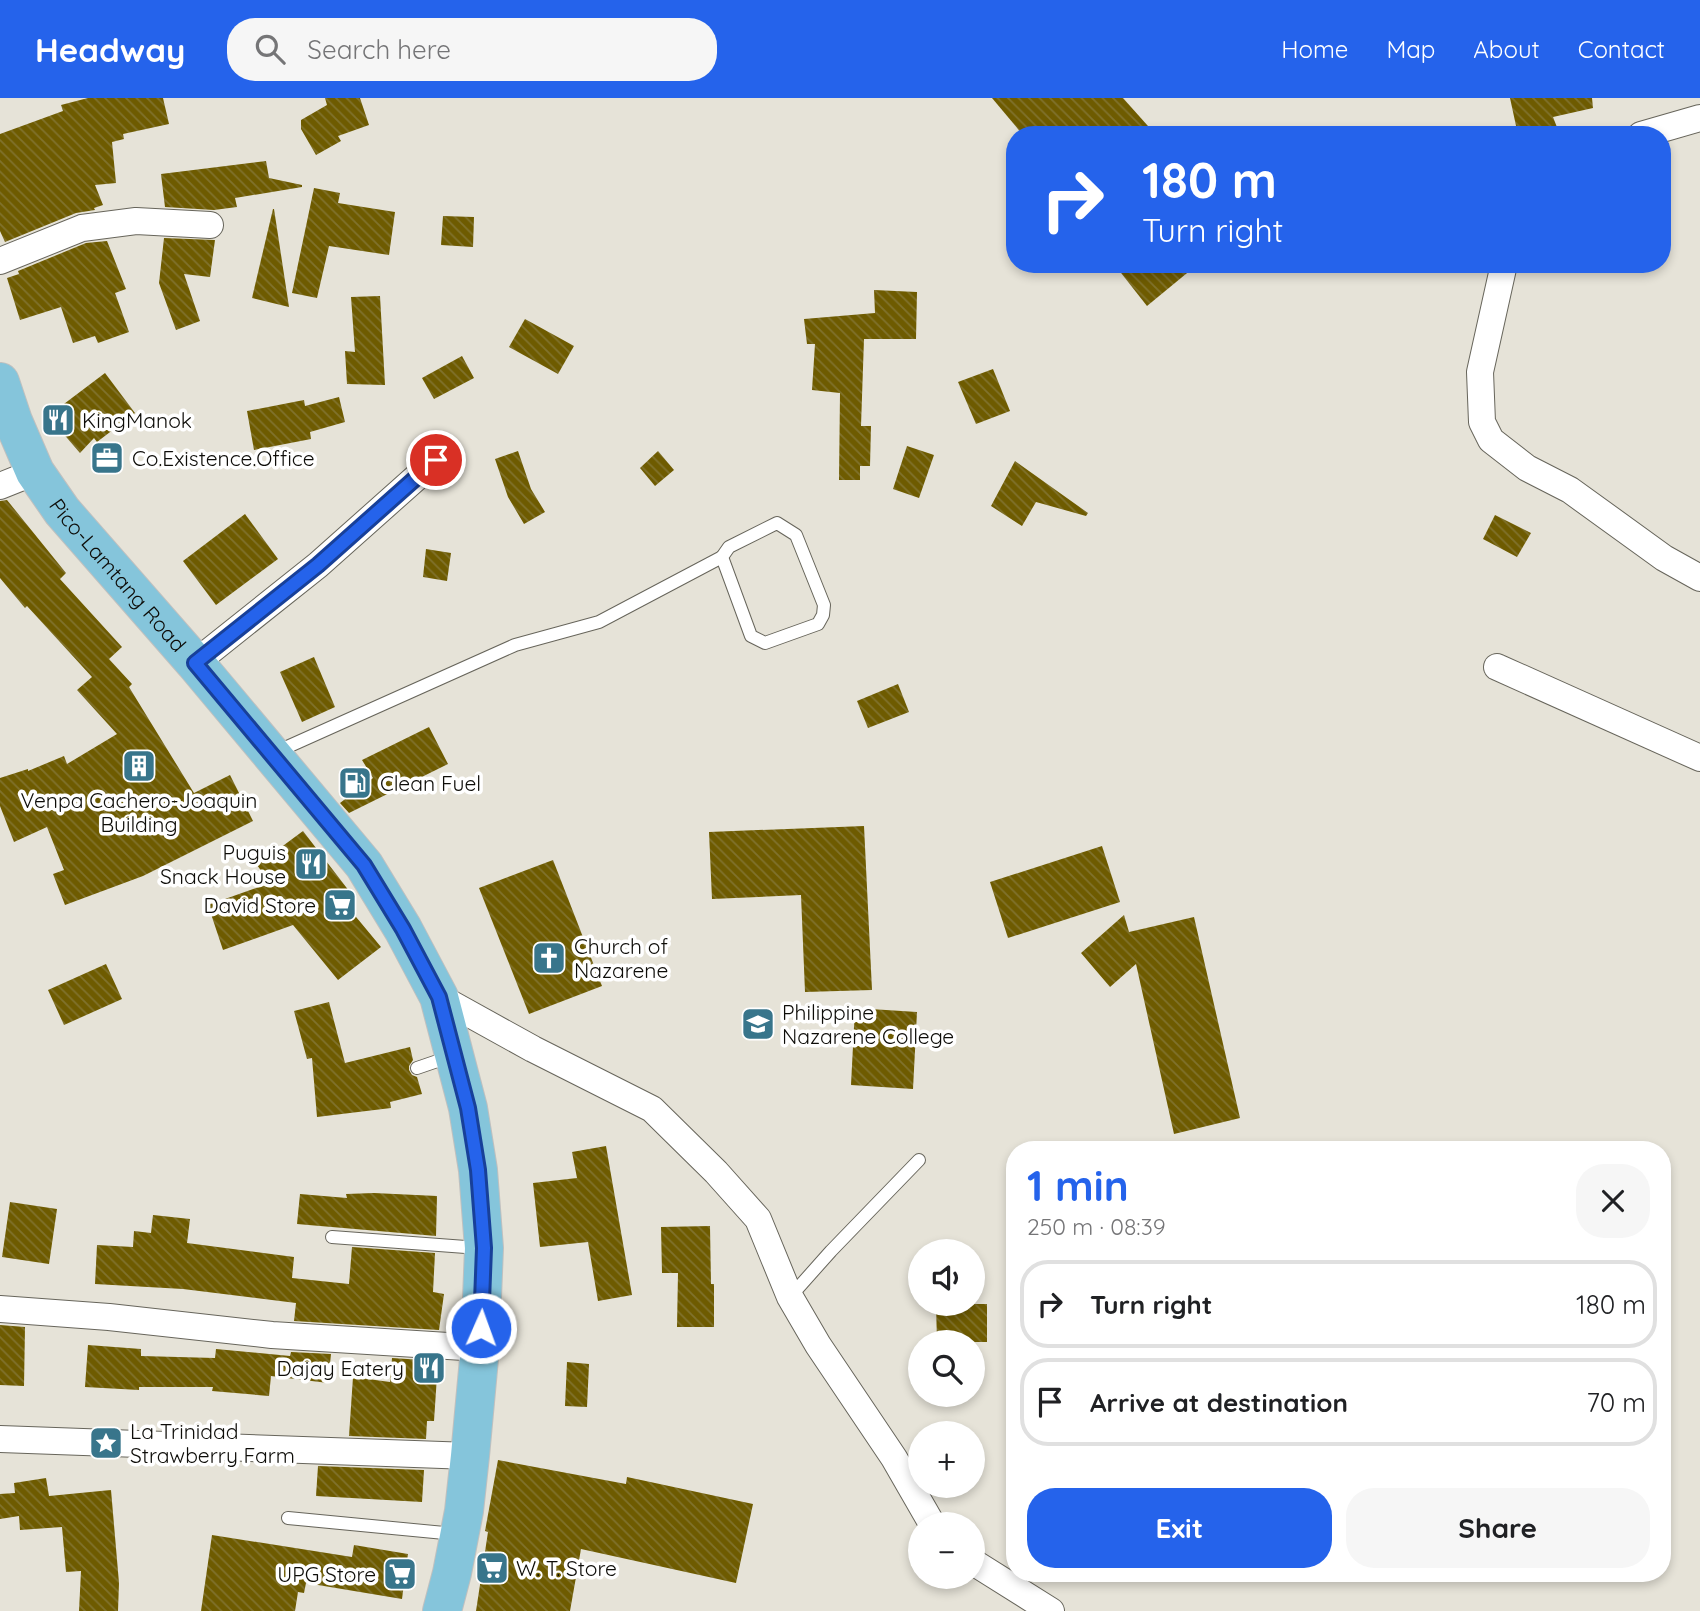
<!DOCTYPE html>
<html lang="en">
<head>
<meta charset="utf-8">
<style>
	:root { --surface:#fff; --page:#f6f6f6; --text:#202124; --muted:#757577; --line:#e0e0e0; --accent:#2563eb }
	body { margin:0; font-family:Quicksand,sans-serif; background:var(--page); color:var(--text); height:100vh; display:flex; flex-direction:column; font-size:26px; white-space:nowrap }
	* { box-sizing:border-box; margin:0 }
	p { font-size:23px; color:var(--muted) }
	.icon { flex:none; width:38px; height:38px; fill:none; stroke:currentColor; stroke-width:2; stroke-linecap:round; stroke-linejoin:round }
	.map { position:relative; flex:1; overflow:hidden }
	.sheet { position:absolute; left:1006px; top:1043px; width:665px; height:441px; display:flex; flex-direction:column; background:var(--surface); border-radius:28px; box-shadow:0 4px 10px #0003 }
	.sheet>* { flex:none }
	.hud { position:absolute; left:1006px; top:28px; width:665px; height:147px; border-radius:28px; box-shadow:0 4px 10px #0003; background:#2563eb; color:#fff; overflow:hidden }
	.buttons { position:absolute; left:908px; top:1141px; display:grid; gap:14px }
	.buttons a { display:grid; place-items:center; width:77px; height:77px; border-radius:50%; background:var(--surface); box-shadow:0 4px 10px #0003; font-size:35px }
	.pin { position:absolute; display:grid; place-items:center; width:60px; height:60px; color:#fff; margin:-30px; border:4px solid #fff; border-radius:50%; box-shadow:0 2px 7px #0007 }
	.me { position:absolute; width:77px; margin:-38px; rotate:2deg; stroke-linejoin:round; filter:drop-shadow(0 0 5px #0008) }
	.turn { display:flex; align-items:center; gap:24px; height:147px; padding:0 21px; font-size:32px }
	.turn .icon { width:91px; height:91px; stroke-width:2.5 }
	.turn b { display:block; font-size:49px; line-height:60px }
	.round { display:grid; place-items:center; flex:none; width:74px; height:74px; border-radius:28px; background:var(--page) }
	.overview { display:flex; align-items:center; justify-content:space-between; height:119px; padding:0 21px }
	h1 { font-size:42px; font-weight:700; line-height:52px; color:var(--accent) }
	.primary-button { display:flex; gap:14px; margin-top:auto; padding:14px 21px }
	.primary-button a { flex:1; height:80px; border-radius:28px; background:var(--accent); color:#fff; font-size:28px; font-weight:700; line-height:80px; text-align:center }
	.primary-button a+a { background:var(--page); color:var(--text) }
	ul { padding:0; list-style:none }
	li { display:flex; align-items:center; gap:21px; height:88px; margin:0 14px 10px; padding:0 7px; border:4px solid var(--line); border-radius:28px }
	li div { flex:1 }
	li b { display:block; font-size:26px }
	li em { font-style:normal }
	header { display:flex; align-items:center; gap:42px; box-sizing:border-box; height:98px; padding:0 35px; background:var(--accent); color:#fff }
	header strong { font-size:33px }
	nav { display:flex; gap:38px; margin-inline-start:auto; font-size:24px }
	.search { width:490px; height:63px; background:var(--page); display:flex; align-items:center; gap:18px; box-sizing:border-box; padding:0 24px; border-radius:28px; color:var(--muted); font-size:26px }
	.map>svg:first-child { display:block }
	.building { fill:url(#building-back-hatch) }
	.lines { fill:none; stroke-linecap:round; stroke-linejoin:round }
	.lane-casing { stroke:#67655b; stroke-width:14 }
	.street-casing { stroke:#67655b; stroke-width:28 }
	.primary-casing { stroke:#c0c0bf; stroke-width:40 }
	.lane { stroke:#fff; stroke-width:12 }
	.street { stroke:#fff; stroke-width:26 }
	.primary { stroke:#85c5db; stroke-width:38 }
	.route-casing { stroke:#184099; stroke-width:18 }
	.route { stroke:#2563eb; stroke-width:12 }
	.labels { text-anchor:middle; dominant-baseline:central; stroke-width:7; stroke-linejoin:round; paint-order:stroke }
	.poi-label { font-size:21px; fill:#0d0c08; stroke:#fff; text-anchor:start }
	.street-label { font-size:21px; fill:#0d0c08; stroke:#fff }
</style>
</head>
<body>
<header>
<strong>Headway</strong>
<div class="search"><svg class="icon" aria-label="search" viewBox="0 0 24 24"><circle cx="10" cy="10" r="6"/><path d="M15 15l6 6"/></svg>Search here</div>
<nav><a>Home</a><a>Map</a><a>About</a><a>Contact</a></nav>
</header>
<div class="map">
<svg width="1700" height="1513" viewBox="0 0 1700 1513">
	<defs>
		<pattern id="building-back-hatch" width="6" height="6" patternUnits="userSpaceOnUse" patternTransform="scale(1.75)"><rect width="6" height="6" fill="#6e5b00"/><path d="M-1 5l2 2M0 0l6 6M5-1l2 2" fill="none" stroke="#80722d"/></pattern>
	</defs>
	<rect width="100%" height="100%" fill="#e6e3d8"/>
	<!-- building -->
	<g class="building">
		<polygon points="88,0 163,0 169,26 123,36 124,41 112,44 116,85 95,87 103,107 94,110 95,112 76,115 5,144 0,133 0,36 63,13 61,7"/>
		<polygon points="325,0 360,0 369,27 338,38 341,43 316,57 301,31 301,22 327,7"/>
		<polygon points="992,0 1123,0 1156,37 1023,37"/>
		<polygon points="1510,0 1592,0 1593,10 1553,19 1560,37 1518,37"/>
		<polygon points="266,63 269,80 302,87 302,89 235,100 237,109 214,112 165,109 161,76"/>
		<polygon points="314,90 340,95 338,105 395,114 389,157 329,148 317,200 292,195"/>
		<polygon points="273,111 274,111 289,209 252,200"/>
		<polygon points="443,118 474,119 473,149 441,147"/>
		<polygon points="164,140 215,142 210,179 184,176 200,223 176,232 159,185"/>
		<polygon points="107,143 126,191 115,195 129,234 98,245 95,238 73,245 61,209 20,222 7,180 19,176 18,173 86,145"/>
		<polygon points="1114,166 1198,166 1147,208"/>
		<polygon points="874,192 917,194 916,241 864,241 861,328 871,328 870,368 860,368 860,382 839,382 840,295 812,292 815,246 807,246 804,221 875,215"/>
		<polygon points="380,198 385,287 347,286 345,253 355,254 351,199"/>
		<polygon points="525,221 574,248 558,276 509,249"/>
		<polygon points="462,258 474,280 434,301 422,280"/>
		<polygon points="993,271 1010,313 976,326 958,284"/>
		<polygon points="105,275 135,315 97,344 94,340 80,355 48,318"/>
		<polygon points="339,299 345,324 310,334 311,341 254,352 247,313 304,302 305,308"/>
		<polygon points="907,348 934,357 919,400 893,391"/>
		<polygon points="518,353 531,391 545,414 524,426 508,399 495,361"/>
		<polygon points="658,353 674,372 655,388 640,370"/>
		<polygon points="1015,363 1088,415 1086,418 1036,404 1022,428 991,408"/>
		<polygon points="7,402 66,475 60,481 122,549 109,561 132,586 129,589 194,695 230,677 253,723 143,778 65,807 53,776 64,772 47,729 14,744 0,708 0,680 28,671 28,673 64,658 67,666 117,636 77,592 92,579 27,508 25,510 0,480 0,403"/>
		<polygon points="245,416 278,461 216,507 183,463"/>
		<polygon points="1495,417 1531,435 1517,459 1483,441"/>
		<polygon points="426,451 451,455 447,483 423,479"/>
		<polygon points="314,559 335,609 302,624 280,574"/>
		<polygon points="898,586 909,614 868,630 857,603"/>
		<polygon points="429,629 448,666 349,715 340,705 373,680 362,662"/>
		<polygon points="864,728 872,892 805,894 801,797 712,801 709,734"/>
		<polygon points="303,733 356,802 347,808 381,849 338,882 293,827 223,852 208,807 270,785 257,767"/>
		<polygon points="1102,748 1120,804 1008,840 990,784"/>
		<polygon points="553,762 602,888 529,916 479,790"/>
		<polygon points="1124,817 1129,834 1194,819 1240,1020 1174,1036 1136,866 1110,889 1081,855"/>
		<polygon points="106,866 122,901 64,927 48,892"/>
		<polygon points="329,904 345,965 410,949 413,962 409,968 409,972 412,977 417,979 422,996 390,1004 391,1010 317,1019 312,960 307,961 294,913"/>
		<polygon points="855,910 917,914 913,991 851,987"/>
		<polygon points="606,1048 632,1197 598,1203 588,1144 540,1149 533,1085 577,1080 572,1054"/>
		<polygon points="374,1095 437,1098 436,1138 297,1126 300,1096 347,1100 346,1096"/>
		<polygon points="10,1104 57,1111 49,1166 2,1159"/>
		<polygon points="153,1117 190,1121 187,1145 294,1159 292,1180 349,1186 352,1149 435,1155 433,1194 444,1196 439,1232 294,1223 296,1205 183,1191 95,1186 97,1147 133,1149 134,1133 151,1135"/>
		<polygon points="710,1128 711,1186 714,1186 714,1229 677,1229 678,1175 662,1175 661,1129"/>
		<polygon points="936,1206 987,1206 987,1244 937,1244"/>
		<polygon points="0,1227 25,1229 24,1288 0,1287"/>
		<polygon points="88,1247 141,1251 141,1258 215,1260 216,1251 290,1258 291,1254 331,1256 328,1285 271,1278 269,1298 212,1293 213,1289 139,1289 139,1292 85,1289"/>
		<polygon points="392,1260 438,1263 434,1323 427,1323 426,1341 349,1338 353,1279 390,1284"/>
		<polygon points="567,1264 589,1266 587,1309 565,1308"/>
		<polygon points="498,1362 626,1386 627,1379 753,1406 736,1485 581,1451 570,1513 476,1513 488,1434 485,1433"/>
		<polygon points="318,1368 424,1372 422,1404 316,1398"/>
		<polygon points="46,1380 49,1398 111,1392 119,1485 118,1513 79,1513 81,1473 66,1474 62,1429 20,1432 19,1418 0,1421 0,1396 15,1395 14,1385"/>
		<polygon points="212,1437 352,1459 354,1447 408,1456 402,1501 306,1485 304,1495 298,1494 295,1513 201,1513"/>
	</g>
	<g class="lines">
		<defs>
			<g id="lane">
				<polygon points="777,425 796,437 824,507 823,517 818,526 765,545 751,538 722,459 729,449"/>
				<polyline points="276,654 515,547 599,524 722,459"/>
				<polyline points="417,970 452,958"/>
				<polyline points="332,1139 479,1150"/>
				<polyline points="790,1199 831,1153 919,1062"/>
				<polyline points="288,1420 455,1436"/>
			</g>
			<g id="street">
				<polyline points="1641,37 1700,20"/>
				<polyline points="0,163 82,130 136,123 210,127"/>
				<polyline points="1504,166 1480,274 1482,324 1491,342 1527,370 1570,392 1664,460 1700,480"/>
				<polyline points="0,388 35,374"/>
				<polyline points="195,565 318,467 436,362"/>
				<polyline points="1497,569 1700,660"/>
				<polyline points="439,899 533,951 652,1011 716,1074 758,1121 790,1199 818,1247 894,1360 932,1426"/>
				<polyline points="0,1211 109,1219 272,1237 480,1250"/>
				<polyline points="0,1341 470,1358"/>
				<polyline points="973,1464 1051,1513"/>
			</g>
			<g id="primary">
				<path id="s1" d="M0 284 13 323 35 374 62 413 195 565 364 767 403 831 439 899 468 1010 478 1072 484 1150 480 1250 470 1358 464 1413 452 1475 442 1513"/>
			</g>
		</defs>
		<!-- lane casing -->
		<use href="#lane" class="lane-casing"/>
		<!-- street casing -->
		<use href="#street" class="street-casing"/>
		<!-- primary casing -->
		<use href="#primary" class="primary-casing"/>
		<!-- lane -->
		<use href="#lane" class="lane"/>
		<!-- street -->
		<use href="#street" class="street"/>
		<!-- primary -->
		<use href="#primary" class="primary"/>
	</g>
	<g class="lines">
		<defs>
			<polyline id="route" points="436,362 318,467 195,565 364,767 403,831 439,899 468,1010 478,1072 484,1150 481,1230"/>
		</defs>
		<!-- route casing -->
		<use href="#route" class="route-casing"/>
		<!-- route -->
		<use href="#route" class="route"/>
	</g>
	<!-- icons -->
	<defs>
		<symbol id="restaurant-square" viewBox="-11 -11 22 22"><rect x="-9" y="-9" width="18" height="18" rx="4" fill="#38758b" stroke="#fff"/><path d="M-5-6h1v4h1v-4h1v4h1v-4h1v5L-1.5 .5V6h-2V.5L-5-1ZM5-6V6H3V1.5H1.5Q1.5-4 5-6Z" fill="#fff"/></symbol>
		<symbol id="office-square" viewBox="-11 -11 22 22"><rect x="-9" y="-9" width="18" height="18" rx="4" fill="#38758b" stroke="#fff"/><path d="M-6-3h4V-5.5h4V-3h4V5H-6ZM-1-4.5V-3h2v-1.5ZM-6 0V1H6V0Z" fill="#fff"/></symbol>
		<symbol id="building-square" viewBox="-11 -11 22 22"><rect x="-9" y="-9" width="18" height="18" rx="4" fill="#38758b" stroke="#fff"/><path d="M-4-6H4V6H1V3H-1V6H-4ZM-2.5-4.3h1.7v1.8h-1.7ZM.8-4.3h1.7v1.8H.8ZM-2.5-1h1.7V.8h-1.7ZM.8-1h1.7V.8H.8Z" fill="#fff"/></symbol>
		<symbol id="fuel-square" viewBox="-11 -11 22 22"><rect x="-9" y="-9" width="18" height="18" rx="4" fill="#38758b" stroke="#fff"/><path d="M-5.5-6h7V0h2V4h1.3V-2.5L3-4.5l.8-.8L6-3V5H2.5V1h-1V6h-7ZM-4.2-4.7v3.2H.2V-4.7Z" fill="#fff"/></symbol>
		<symbol id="supermarket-square" viewBox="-11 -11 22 22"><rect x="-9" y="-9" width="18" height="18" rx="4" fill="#38758b" stroke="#fff"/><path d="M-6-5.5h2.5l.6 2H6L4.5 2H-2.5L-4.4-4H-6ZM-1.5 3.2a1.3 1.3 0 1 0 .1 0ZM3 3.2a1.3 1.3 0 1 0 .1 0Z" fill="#fff"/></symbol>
		<symbol id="church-square" viewBox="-11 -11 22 22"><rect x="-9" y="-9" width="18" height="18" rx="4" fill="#38758b" stroke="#fff"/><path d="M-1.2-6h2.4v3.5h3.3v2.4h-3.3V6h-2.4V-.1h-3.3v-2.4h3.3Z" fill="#fff"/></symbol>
		<symbol id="university-square" viewBox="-11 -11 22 22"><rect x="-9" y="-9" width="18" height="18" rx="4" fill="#38758b" stroke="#fff"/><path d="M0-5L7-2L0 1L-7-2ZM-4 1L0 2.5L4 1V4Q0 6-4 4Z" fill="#fff"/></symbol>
		<symbol id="sight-square" viewBox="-11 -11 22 22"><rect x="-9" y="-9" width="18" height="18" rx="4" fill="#38758b" stroke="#fff"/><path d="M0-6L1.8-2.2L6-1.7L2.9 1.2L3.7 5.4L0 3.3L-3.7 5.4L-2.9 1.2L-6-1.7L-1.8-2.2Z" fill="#fff"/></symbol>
	</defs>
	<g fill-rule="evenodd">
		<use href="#restaurant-square" x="39" y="303" width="38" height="38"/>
		<use href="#office-square" x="88" y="341" width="38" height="38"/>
		<use href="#building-square" x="120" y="649" width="38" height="38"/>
		<use href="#fuel-square" x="336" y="666" width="38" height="38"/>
		<use href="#restaurant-square" x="292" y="747" width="38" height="38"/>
		<use href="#supermarket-square" x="321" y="788" width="38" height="38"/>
		<use href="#church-square" x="530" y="841" width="38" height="38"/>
		<use href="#university-square" x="739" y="907" width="38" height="38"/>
		<use href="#restaurant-square" x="410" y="1251" width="38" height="38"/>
		<use href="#sight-square" x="87" y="1326" width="38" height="38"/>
		<use href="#supermarket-square" x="473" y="1451" width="38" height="38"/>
		<use href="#supermarket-square" x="381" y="1457" width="38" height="38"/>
	</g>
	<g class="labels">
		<!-- poi labels -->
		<g class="poi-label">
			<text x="82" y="322">KingManok</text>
			<text x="132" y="360">Co.Existence.Office</text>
			<text x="380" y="685">Clean Fuel</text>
			<text x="139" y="702" text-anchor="middle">Venpa Cachero-Joaquin<tspan x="139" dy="24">Building</tspan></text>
			<text x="286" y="754" text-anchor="end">Puguis<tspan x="286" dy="24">Snack House</tspan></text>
			<text x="316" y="807" text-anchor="end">David Store</text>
			<text x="574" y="848">Church of<tspan x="574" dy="24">Nazarene</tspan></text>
			<text x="782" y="914">Philippine<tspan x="782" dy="24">Nazarene College</tspan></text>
			<text x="404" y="1270" text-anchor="end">Dajay Eatery</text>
			<text x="130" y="1333">La Trinidad<tspan x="130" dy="24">Strawberry Farm</tspan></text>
			<text x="516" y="1470">W. T. Store</text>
			<text x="376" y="1476" text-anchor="end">UPG Store</text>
		</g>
		<!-- street labels -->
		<g class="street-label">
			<text stroke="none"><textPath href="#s1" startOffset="229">Pico-Lamtang Road</textPath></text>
		</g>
	</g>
</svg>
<div class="buttons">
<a><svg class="icon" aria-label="sound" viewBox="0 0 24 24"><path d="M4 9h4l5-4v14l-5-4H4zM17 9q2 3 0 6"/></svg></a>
<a><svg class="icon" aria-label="search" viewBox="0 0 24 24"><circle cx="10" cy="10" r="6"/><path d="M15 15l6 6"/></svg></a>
<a>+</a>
<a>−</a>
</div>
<div class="pin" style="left:436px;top:362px;background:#d93025"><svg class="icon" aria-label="arrive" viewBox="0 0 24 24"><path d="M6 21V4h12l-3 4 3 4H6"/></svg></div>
<svg class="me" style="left:481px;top:1230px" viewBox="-20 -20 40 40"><circle r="17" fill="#2563eb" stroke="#fff" stroke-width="3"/><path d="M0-11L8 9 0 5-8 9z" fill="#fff"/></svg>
<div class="hud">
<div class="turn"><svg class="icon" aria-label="right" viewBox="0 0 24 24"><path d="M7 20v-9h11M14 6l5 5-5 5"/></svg><div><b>180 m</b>Turn right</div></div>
</div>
<section class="sheet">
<div class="overview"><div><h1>1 min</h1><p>250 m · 08:39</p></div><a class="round"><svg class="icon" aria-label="close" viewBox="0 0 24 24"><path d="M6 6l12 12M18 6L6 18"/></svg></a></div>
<ul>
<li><svg class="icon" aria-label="right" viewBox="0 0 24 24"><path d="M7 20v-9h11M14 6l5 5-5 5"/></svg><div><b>Turn right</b></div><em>180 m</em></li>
<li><svg class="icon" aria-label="arrive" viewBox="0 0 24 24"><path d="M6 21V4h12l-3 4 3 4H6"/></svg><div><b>Arrive at destination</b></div><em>70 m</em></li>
</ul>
<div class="primary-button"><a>Exit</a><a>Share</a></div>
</section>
</div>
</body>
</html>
